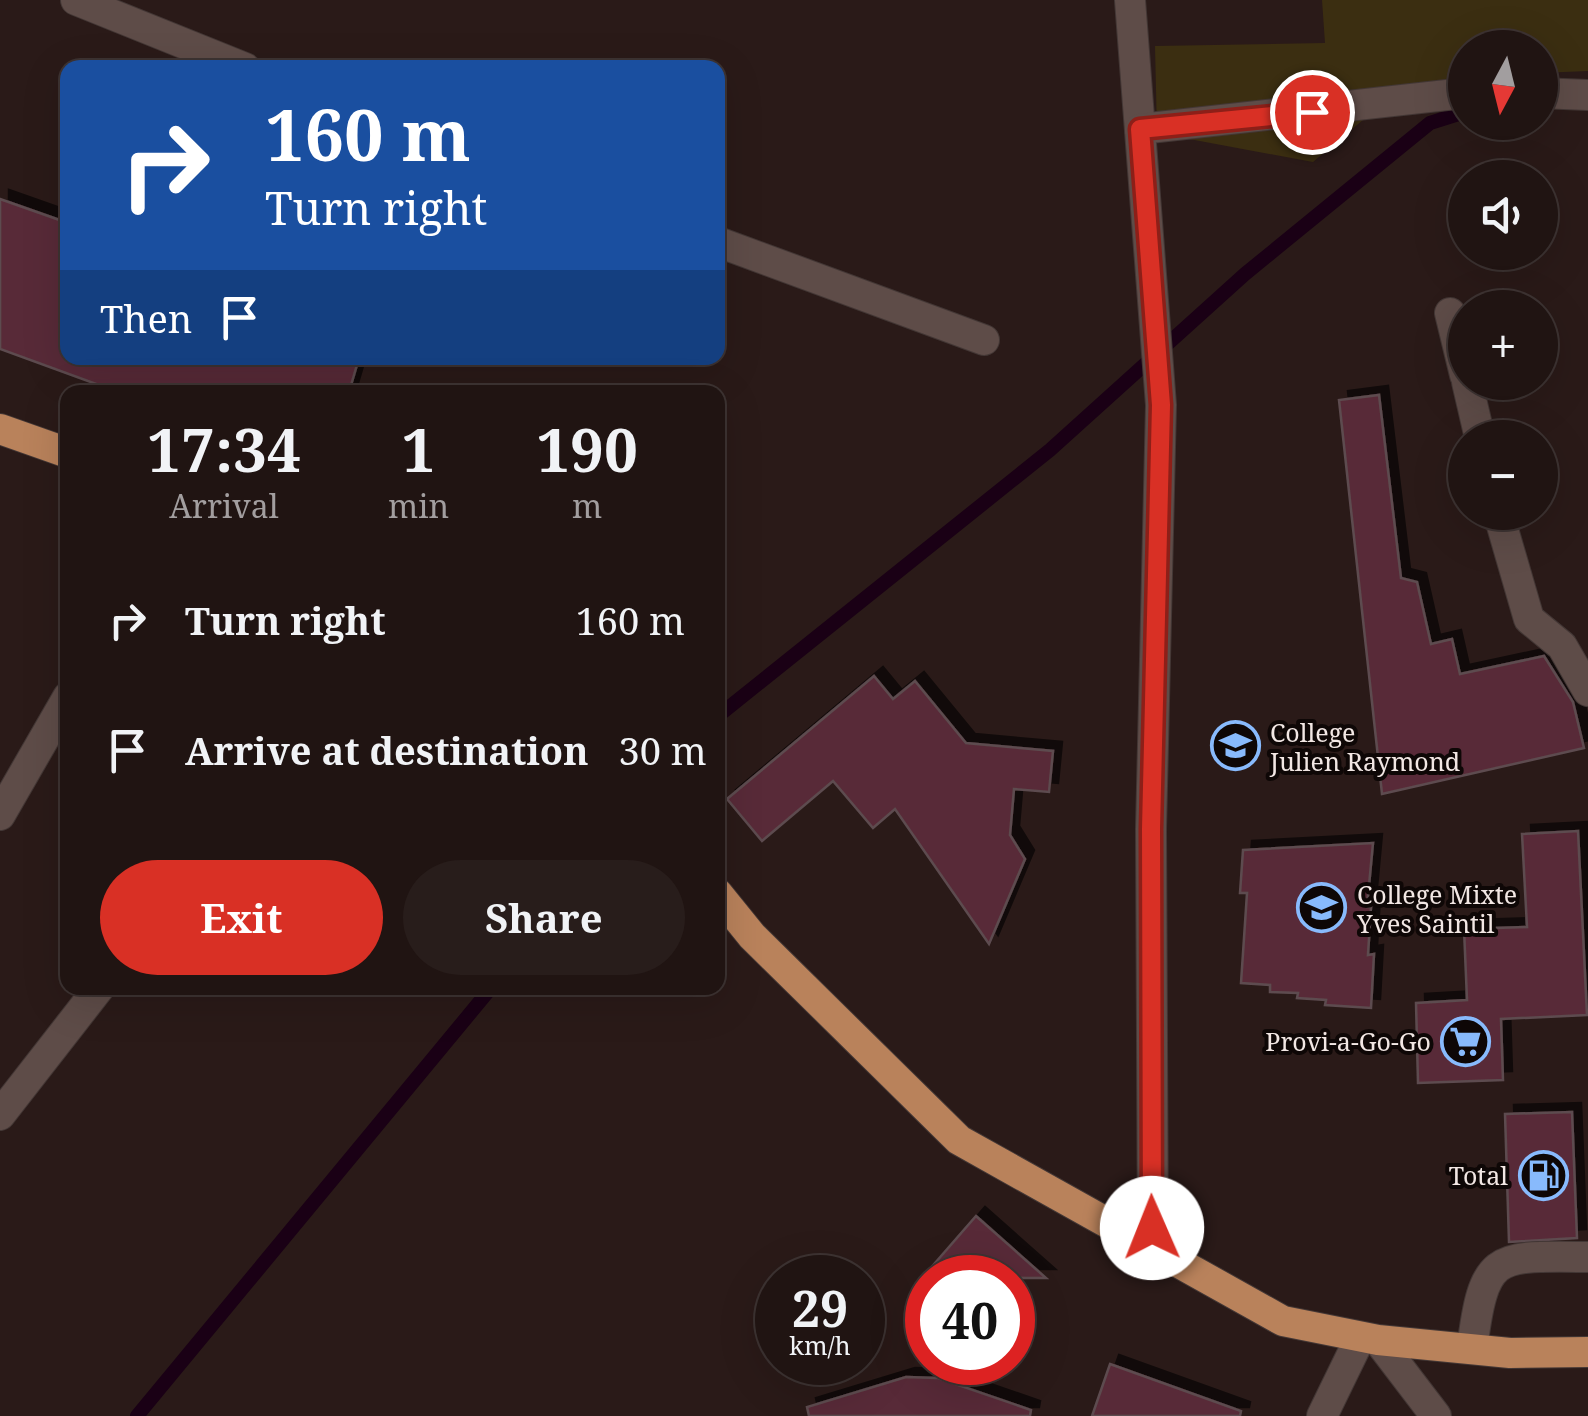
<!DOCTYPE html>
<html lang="en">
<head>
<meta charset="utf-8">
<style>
	:root { --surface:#201412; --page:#281d1b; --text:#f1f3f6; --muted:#a29e9f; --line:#3d3332; --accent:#d93025 }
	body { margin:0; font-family:"Noto Serif",serif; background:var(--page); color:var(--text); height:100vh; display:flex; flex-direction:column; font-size:38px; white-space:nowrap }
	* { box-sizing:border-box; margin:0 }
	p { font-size:32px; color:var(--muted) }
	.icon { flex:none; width:55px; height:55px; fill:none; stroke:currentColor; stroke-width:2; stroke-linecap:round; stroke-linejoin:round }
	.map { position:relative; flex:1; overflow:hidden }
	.sheet { position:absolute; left:60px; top:385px; width:665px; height:610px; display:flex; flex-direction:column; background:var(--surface); border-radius:20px; box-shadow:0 10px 40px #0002,0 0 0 2px var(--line) }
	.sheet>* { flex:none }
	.guide { position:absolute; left:60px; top:60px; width:665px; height:305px; border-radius:20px; box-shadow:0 10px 40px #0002,0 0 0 2px var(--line); background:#1a4fa0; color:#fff; overflow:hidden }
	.needle { width:65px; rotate:187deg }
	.controls { position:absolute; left:1448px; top:30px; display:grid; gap:20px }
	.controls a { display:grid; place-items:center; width:110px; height:110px; border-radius:50%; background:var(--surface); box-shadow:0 10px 40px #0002,0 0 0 2px var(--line); font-size:50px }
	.speed { position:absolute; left:755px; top:1255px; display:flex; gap:20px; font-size:50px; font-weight:700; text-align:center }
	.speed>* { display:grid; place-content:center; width:130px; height:130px; border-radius:50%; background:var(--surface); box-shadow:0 10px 40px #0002,0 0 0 2px var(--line); line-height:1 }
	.speed small { font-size:25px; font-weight:400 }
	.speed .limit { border:15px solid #d22; background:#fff; color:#111 }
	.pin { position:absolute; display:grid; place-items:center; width:85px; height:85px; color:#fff; margin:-42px; border:5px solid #fff; border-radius:50%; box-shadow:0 2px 10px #0007 }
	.me { position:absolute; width:110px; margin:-55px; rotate:359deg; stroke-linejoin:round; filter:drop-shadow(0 0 8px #0008) }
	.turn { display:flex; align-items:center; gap:35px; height:210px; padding:0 40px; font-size:45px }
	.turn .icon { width:130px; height:130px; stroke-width:2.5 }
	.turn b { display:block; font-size:70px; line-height:85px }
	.then { display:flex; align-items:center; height:95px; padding:0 40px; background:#0003; gap:20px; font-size:38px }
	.eta { display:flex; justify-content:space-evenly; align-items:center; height:170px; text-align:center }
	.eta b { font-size:60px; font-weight:700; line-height:70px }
	.primary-button { display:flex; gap:20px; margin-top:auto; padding:20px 40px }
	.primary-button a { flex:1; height:115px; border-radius:60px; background:var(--accent); color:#fff; font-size:40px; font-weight:700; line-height:115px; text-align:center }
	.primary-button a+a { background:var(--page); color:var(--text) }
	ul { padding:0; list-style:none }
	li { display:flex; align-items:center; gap:30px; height:130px; padding:0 40px }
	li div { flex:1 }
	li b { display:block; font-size:38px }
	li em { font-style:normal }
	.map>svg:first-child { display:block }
	.green { fill:#3b2e11 }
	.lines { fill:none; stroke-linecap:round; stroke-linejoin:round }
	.stream { stroke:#1a0015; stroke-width:14 }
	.building { fill:#592c38; stroke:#5d4b4f; stroke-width:2.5; filter:url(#shadow) }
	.minor-casing { stroke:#433735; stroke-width:32 }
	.major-casing { stroke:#433735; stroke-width:32 }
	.minor { stroke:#5e4c48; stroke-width:30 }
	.major { stroke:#b9825b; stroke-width:30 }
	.route-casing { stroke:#8d1f18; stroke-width:25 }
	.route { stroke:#d93025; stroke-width:18 }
	.labels { text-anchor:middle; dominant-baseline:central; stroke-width:8; stroke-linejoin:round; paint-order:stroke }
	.poi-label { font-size:25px; fill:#f2e7e4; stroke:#0e0706; text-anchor:start }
</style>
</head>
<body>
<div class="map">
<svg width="1588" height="1416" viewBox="0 0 1588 1416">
	<defs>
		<filter id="shadow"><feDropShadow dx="9" dy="-9" stdDeviation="0" flood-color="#0009"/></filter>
	</defs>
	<rect width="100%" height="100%" fill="#2a1a18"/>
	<!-- green -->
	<polygon class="green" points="1322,0 1588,0 1588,71 1540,73 1540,48 1465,48 1465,80 1376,109 1313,162 1157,133 1155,46 1325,43"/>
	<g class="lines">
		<!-- stream -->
		<g class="stream">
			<polyline points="718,716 1050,450 1245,274 1430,123 1465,112"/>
			<polyline points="137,1416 491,988"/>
		</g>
	</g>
	<!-- building -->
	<g class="building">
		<polygon points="0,199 68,223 68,358 359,358 349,392 118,392 0,349"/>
		<polygon points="1379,395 1401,578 1417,582 1431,644 1452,639 1460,674 1544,656 1573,702 1584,748 1382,794 1339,400"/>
		<polygon points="874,676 893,699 915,681 966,743 1053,751 1049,792 1014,789 1010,835 1025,859 989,944 895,809 873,828 833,781 762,841 727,799"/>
		<polygon points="1578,831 1587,1015 1501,1019 1503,1080 1418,1083 1416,1003 1467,1000 1464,929 1527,927 1522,834"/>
		<polygon points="1373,843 1367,907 1371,907 1368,955 1374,954 1371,1008 1325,1005 1326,1000 1297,998 1298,993 1270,992 1270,985 1241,983 1247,893 1240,893 1243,850"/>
		<polygon points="1572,1112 1577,1238 1509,1242 1505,1114"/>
		<polygon points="976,1216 1046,1278 922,1278"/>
		<polygon points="1110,1364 1241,1411 1240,1416 1092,1416"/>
		<polygon points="906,1377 938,1378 1031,1410 1030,1416 809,1416 807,1407"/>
	</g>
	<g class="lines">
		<defs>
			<g id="minor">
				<polyline points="76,0 245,68"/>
				<polyline points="1130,0 1161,405 1151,829 1153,1252"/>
				<polyline points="1540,93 1588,95"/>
				<polyline points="1140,129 1465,93"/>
				<polyline points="718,242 984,340"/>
				<polyline points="1450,313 1465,375"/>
				<polyline points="1467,382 1480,438"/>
				<polyline points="1498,512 1529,619 1562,646 1588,691"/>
				<polyline points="0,815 68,697"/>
				<polyline points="0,1115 99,988"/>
				<polyline points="1378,1340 1436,1416"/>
				<path d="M1472 1349C1484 1252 1495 1256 1588 1257"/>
				<polyline points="1322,1416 1360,1338"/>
			</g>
			<g id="major">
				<polyline points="0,429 68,453"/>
				<polyline points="718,894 752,936 959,1140 1283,1321 1378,1340 1510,1353 1588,1352"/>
			</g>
		</defs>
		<!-- minor casing -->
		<use href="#minor" class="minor-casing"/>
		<!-- major casing -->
		<use href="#major" class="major-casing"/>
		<!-- minor -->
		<use href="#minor" class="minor"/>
		<!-- major -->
		<use href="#major" class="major"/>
	</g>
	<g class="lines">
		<defs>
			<polyline id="route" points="1152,1228 1151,829 1161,405 1140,129 1312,112"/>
		</defs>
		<!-- route casing -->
		<use href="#route" class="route-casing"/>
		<!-- route -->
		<use href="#route" class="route"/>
	</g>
	<!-- icons -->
	<defs>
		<symbol id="school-ring" viewBox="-11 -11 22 22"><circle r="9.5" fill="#0e0706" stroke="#88bafc" stroke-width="1.5"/><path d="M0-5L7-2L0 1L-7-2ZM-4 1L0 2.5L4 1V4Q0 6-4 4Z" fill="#88bafc"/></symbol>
		<symbol id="supermarket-ring" viewBox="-11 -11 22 22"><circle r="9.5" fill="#0e0706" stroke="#88bafc" stroke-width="1.5"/><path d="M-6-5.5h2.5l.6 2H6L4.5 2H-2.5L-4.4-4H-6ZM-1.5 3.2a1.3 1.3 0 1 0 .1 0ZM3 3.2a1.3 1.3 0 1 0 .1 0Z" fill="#88bafc"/></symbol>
		<symbol id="fuel-ring" viewBox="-11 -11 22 22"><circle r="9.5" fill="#0e0706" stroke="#88bafc" stroke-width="1.5"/><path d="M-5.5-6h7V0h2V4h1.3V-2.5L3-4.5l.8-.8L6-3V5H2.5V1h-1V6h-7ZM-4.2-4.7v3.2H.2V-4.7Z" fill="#88bafc"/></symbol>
	</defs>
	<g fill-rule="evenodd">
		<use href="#school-ring" x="1208" y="718" width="55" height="55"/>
		<use href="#school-ring" x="1294" y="880" width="55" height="55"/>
		<use href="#supermarket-ring" x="1438" y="1014" width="55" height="55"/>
		<use href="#fuel-ring" x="1516" y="1148" width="55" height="55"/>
	</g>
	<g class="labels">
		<!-- poi labels -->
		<g class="poi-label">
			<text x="1270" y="732">College<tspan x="1270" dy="29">Julien Raymond</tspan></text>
			<text x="1357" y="894">College Mixte<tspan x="1357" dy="29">Yves Saintil</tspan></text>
			<text x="1431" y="1041" text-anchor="end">Provi-a-Go-Go</text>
			<text x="1508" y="1175" text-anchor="end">Total</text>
		</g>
	</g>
</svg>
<div class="controls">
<a><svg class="needle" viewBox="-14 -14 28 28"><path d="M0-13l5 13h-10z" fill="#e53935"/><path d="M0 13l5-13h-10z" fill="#a29e9f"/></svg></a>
<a><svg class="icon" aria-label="sound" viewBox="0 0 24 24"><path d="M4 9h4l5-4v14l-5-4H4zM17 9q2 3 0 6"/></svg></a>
<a>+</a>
<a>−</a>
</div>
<div class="speed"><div>29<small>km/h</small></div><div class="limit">40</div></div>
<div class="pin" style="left:1312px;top:112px;background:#d93025"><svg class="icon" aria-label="arrive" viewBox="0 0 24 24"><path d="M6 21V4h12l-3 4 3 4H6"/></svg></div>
<svg class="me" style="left:1152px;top:1228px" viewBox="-20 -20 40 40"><circle r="19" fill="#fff"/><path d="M0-13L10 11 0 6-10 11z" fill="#d93025"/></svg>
<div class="guide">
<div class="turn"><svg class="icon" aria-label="right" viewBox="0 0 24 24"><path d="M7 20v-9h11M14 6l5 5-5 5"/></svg><div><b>160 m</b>Turn right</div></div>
<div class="then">Then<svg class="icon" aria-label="arrive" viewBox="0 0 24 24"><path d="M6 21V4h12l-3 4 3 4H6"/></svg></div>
</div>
<section class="sheet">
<div class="eta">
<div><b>17:34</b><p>Arrival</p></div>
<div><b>1</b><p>min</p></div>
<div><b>190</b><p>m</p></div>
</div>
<ul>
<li><svg class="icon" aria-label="right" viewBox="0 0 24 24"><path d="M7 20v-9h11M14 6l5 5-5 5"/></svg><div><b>Turn right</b></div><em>160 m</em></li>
<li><svg class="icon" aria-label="arrive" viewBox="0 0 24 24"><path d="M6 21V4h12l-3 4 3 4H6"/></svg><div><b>Arrive at destination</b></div><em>30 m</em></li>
</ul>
<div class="primary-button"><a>Exit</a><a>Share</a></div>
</section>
</div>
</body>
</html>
